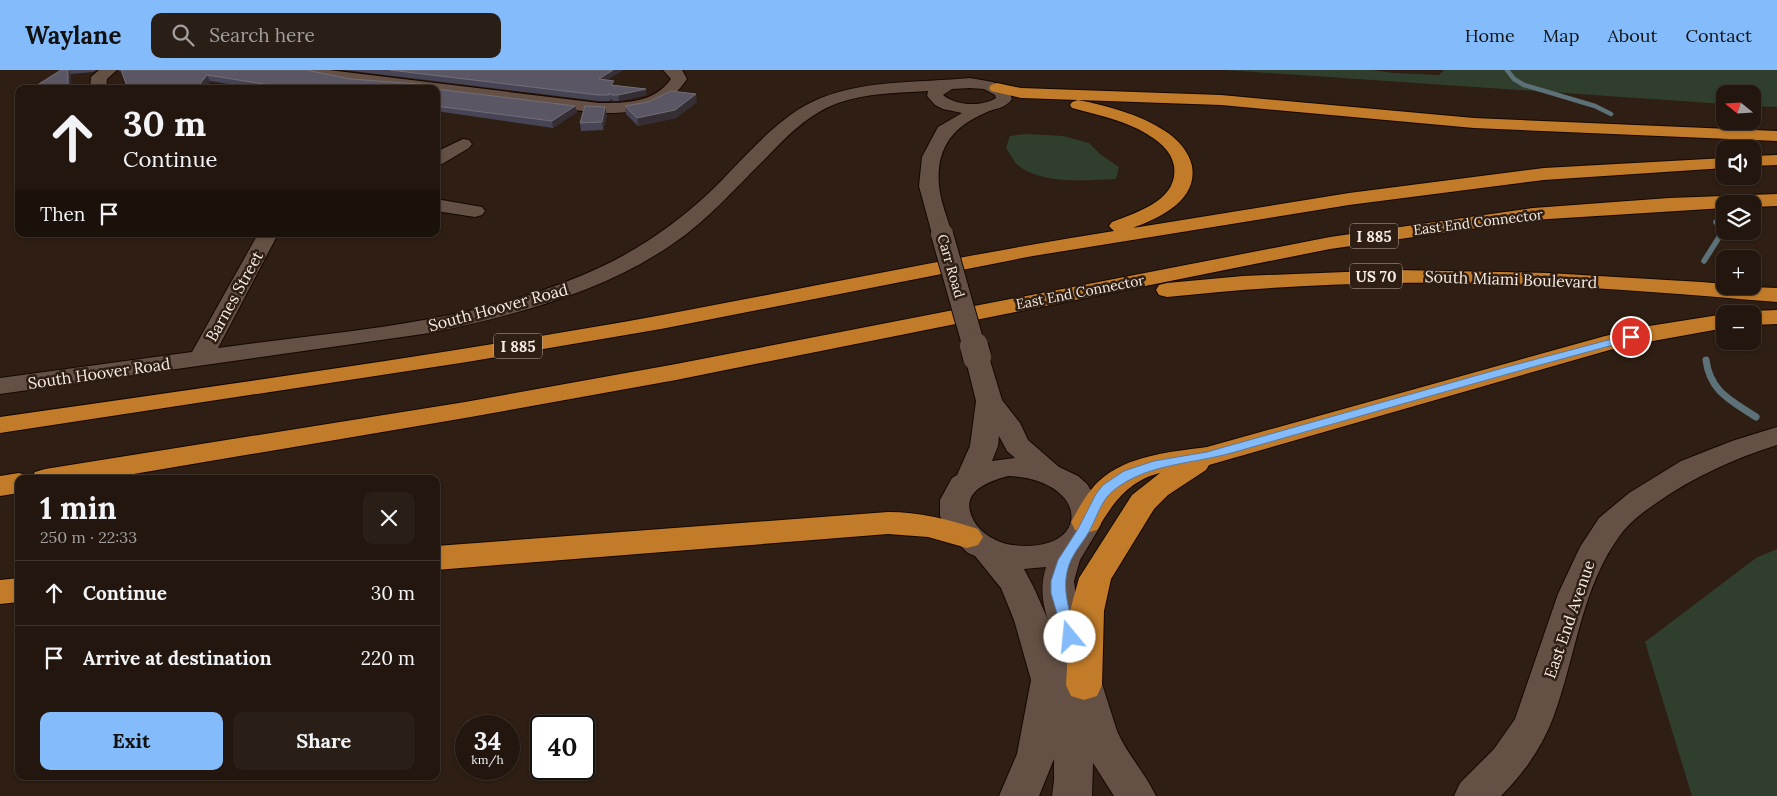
<!DOCTYPE html>
<html lang="en">
<head>
<meta charset="utf-8">
<style>
	:root { --surface:#22160e; --page:#2a1f17; --text:#f1f3f6; --muted:#a29f9e; --line:#3f352e; --accent:#84bcfb }
	body { margin:0; font-family:Lora,serif; background:var(--page); color:var(--text); height:100vh; display:flex; flex-direction:column; font-size:19px; white-space:nowrap }
	* { box-sizing:border-box; margin:0 }
	p { font-size:16px; color:var(--muted) }
	.icon { flex:none; width:28px; height:28px; fill:none; stroke:currentColor; stroke-width:2; stroke-linecap:round; stroke-linejoin:round }
	.map { position:relative; flex:1; overflow:hidden }
	.side { position:absolute; left:15px; top:405px; width:425px; height:305px; display:flex; flex-direction:column; background:var(--surface); border-radius:10px; box-shadow:0 1px 4px #0004,0 0 0 1px var(--line) }
	.side>* { flex:none }
	.guide { position:absolute; left:15px; top:15px; width:425px; height:152px; border-radius:10px; box-shadow:0 1px 4px #0004,0 0 0 1px var(--line); background:#22160e; color:var(--text); overflow:hidden }
	.needle { width:32px; rotate:288deg }
	.buttons { position:absolute; left:1716px; top:15px; display:grid; gap:10px }
	.buttons a { display:grid; place-items:center; width:45px; height:45px; border-radius:10px; background:var(--surface); box-shadow:0 1px 4px #0004,0 0 0 1px var(--line); font-size:25px }
	.speed { position:absolute; left:455px; top:645px; display:flex; gap:10px; font-size:25px; font-weight:700; text-align:center }
	.speed>* { display:grid; place-content:center; width:65px; height:65px; border-radius:50%; background:var(--surface); box-shadow:0 1px 4px #0004,0 0 0 1px var(--line); line-height:1 }
	.speed small { font-size:12px; font-weight:400 }
	.speed .limit { border:2px solid #111; border-radius:8px; background:#fff; color:#111 }
	.pin { position:absolute; display:grid; place-items:center; width:42px; height:42px; color:#fff; margin:-21px; border:2px solid #fff; border-radius:50%; box-shadow:0 1px 5px #0007 }
	.me { position:absolute; width:55px; margin:-28px; rotate:343deg; stroke-linejoin:round; filter:drop-shadow(0 0 4px #0008) }
	.turn { display:flex; align-items:center; gap:18px; height:105px; padding:0 25px; font-size:22px }
	.turn .icon { width:65px; height:65px; stroke-width:2.5 }
	.turn b { display:block; font-size:35px; line-height:42px }
	.then { display:flex; align-items:center; height:48px; padding:0 25px; background:#0003; gap:10px; font-size:19px }
	.round { display:grid; place-items:center; flex:none; width:52px; height:52px; border-radius:10px; background:var(--page) }
	.head { display:flex; align-items:center; justify-content:space-between; height:85px; padding:0 25px }
	h1 { font-size:30px; font-weight:700; line-height:38px }
	.primary-button { display:flex; gap:10px; margin-top:auto; padding:10px 25px }
	.primary-button a { flex:1; height:58px; border-radius:10px; background:var(--accent); color:#111; font-size:20px; font-weight:700; line-height:58px; text-align:center }
	.primary-button a+a { background:var(--page); color:var(--text) }
	ul { padding:0; list-style:none }
	li { display:flex; align-items:center; gap:15px; height:65px; padding:0 25px; border-top:1px solid var(--line) }
	li div { flex:1 }
	li b { display:block; font-size:19px }
	li em { font-style:normal }
	header { display:flex; align-items:center; gap:30px; box-sizing:border-box; height:70px; padding:0 25px; background:var(--accent); color:#111 }
	header strong { font-size:24px }
	nav { display:flex; gap:28px; margin-inline-start:auto; font-size:18px }
	.search { width:350px; height:45px; background:var(--page); display:flex; align-items:center; gap:12px; box-sizing:border-box; padding:0 18px; border-radius:10px; color:var(--muted); font-size:19px }
	.map>svg:first-child { display:block }
	.green { fill:#303f2d }
	.lines { fill:none; stroke-linecap:round; stroke-linejoin:round }
	.stream-far2 { stroke:#5c7278; stroke-width:4.5 }
	.stream-far1 { stroke:#5c7278; stroke-width:5.5 }
	.stream { stroke:#5c7278; stroke-width:7 }
	.minor-casing { stroke:#160701; stroke-width:2 }
	.highway-casing { stroke:#160701; stroke-width:2 }
	.minor { fill:#645045; fill-rule:evenodd }
	.highway { fill:#c27c29; fill-rule:evenodd }
	.minor-bridge-far1-casing { stroke:#160701; stroke-width:24; stroke-linecap:butt }
	.minor-bridge-casing { stroke:#160701; stroke-width:30; stroke-linecap:butt }
	.minor-bridge-far1 { stroke:#645045; stroke-width:22 }
	.minor-bridge { stroke:#645045; stroke-width:28 }
	.wall { fill:#474555 }
	.shaded-wall { fill:#352e34 }
	.building { fill:#5a5664; stroke:#736e78 }
	.route { fill:#84bcfb; stroke:#567aa3 }
	.labels { text-anchor:middle; dominant-baseline:central; stroke-width:5; stroke-linejoin:round; paint-order:stroke }
	.far-street-label { font-size:14px; fill:#f7ebe4; stroke:#2e1e13 }
	.shield { fill:#2e1e13; stroke:#bbaea5; stroke-width:1 }
	.shield-label { font-size:15px; font-weight:bold; fill:#f7ebe4 }
	.street-label { font-size:16px; fill:#f7ebe4; stroke:#2e1e13 }
</style>
</head>
<body>
<header>
<strong>Waylane</strong>
<div class="search"><svg class="icon" aria-label="search" viewBox="0 0 24 24"><circle cx="10" cy="10" r="6"/><path d="M15 15l6 6"/></svg>Search here</div>
<nav><a>Home</a><a>Map</a><a>About</a><a>Contact</a></nav>
</header>
<div class="map">
<svg width="1777" height="726" viewBox="0 0 1777 726">
	<rect width="100%" height="100%" fill="#2e1e13"/>
	<!-- green -->
	<g class="green">
		<polygon points="1225,0 1372,0 1394,3 1439,5 1444,0 1777,0 1777,37 1753,36 1752,24 1725,24 1725,34"/>
		<path d="M1025 64 1063 66 1089 73 1100 84 1119 97 1116 109C1085 110 1047 115 1020 97 1014 93 1010 83 1006 78L1010 66Z"/>
		<polygon points="1777,479 1777,726 1692,726 1645,572 1756,488"/>
	</g>
	<g class="lines">
		<!-- stream-far2 -->
		<polyline class="stream-far2" points="1507,0 1514,9 1524,15 1595,36 1611,44"/>
		<!-- stream-far1 -->
		<polyline class="stream-far1" points="1704,191 1723,161 1716,152"/>
		<!-- stream -->
		<path class="stream" d="M1706 290C1710 322 1732 331 1756 347"/>
		<defs>
			<g id="minor">
				<polygon points="99,0 117,0 107,9 106,19 90,19 91,7"/>
				<path d="M301 0H329L599 33C626 33 654 33 671 9L663 0H682L687 9C665 42 636 43 599 43L436 23V19C392 19 347 14 304 3Z"/>
				<path d="M970 8 993 12 1008 19 1012 29C1005 39 995 38 985 43 952 57 936 79 939 115 940 131 948 149 952 164L949 168 942 170 935 168 932 164 919 116 922 87 938 57 962 43 943 39 935 35 927 26 928 21C898 23 866 23 838 33 808 44 787 66 766 88 736 117 709 149 674 173 602 223 515 245 430 263L0 324V308L192 282 258 164H278L218 278C348 260 485 253 605 195 644 176 678 152 710 122 740 93 773 51 812 32 860 9 918 13 970 8ZM970 18 984 19 995 25 996 28C982 37 956 36 943 25L952 19Z"/>
				<polygon points="463,69 469,70 472,74 469,78 442,94 436,95 436,82"/>
				<polygon points="436,129 482,137 485,141 482,145 475,147 436,141"/>
				<path d="M977 280 986 282 989 287 1002 330 1020 353 1028 370 1059 397 1078 406 1087 414 1098 432 1101 444V455L1080 490 1074 511 1077 535 1117 661C1127 684 1145 703 1156 726H1114L1093 693 1092 726H1052L1054 710V689L1039 726H999L1017 684 1031 610 1014 550 1001 518 975 486 968 483 953 469 940 446V430L952 408 957 405 970 376 976 331 965 287 968 282ZM999 366 1007 381 1015 388 992 391 998 376ZM1008 406C1092 410 1092 485 1012 475 998 473 981 464 974 451 958 423 986 412 1008 406ZM1046 497C1040 516 1042 532 1048 550L1034 518 1024 499Z"/>
				<path d="M1777 357V375C1733 389 1693 407 1655 434 1643 442 1630 452 1621 464 1581 517 1576 587 1553 648 1542 677 1524 703 1501 726H1454L1460 713 1494 679 1515 649 1558 524 1580 477 1599 448 1629 423 1681 391 1732 371Z"/>
			</g>
			<g id="highway">
				<polygon points="997,13 1021,18 1221,25 1474,48 1777,61 1777,71 1474,58 1221,35 1021,28 991,21 989,18 991,15"/>
				<path d="M1078 30C1108 36 1139 44 1165 61 1178 69 1189 82 1192 96 1198 131 1159 148 1133 158L1349 123 1544 98 1725 88V98L1544 110 1349 135 1033 186 661 259 467 292 0 363V347C221 315 442 285 662 245 812 217 962 185 1114 161L1109 156 1112 152C1137 142 1179 130 1174 96 1171 78 1153 67 1138 59 1117 49 1095 44 1072 38L1070 35 1072 32Z"/>
				<polygon points="1777,85 1777,95 1752,96 1752,86"/>
				<polygon points="1777,124 1777,136 1752,137 1752,134 1725,134 1725,138 1533,150 1330,179 676,310 465,348 104,409 19,409 19,423 0,426 0,406 19,403 29,406 31,408 35,402 45,399 465,332 676,294 1330,167 1533,138 1669,128"/>
				<path d="M1396 200 1548 203 1701 212 1725 214V216L1777 218V232C1650 221 1522 211 1394 213 1318 214 1243 219 1167 227L1159 225 1156 220 1159 215 1167 213 1243 206Z"/>
				<polygon points="1777,240 1777,254 1752,255 1752,244 1743,244 1752,241"/>
				<path d="M1725 244V258L1620 277 1209 395 1206 400 1168 425 1154 439 1111 509 1104 541 1102 615 1097 626 1084 630 1071 626 1066 615 1070 541 1079 508 1132 425 1160 403C1128 411 1113 433 1097 460L1086 463 1075 460 1071 452C1079 438 1087 422 1099 411 1127 385 1171 382 1207 377L1605 266 1649 256Z"/>
				<path d="M888 442C919 442 948 449 978 459L983 467 978 475 967 478 928 467 888 464 436 500V476Z"/>
				<polygon points="19,508 19,532 0,534 0,510"/>
			</g>
		</defs>
		<!-- minor casing -->
		<use href="#minor" class="minor-casing"/>
		<!-- highway casing -->
		<use href="#highway" class="highway-casing"/>
		<!-- minor -->
		<use href="#minor" class="minor"/>
		<!-- highway -->
		<use href="#highway" class="highway"/>
		<defs>
			<polyline id="minor-bridge-far1" points="942,164 974,277"/>
			<polyline id="minor-bridge" points="974,276 977,287"/>
		</defs>
		<!-- minor-bridge-far1 casing -->
		<use href="#minor-bridge-far1" class="minor-bridge-far1-casing"/>
		<!-- minor-bridge casing -->
		<use href="#minor-bridge" class="minor-bridge-casing"/>
		<!-- minor-bridge-far1 -->
		<use href="#minor-bridge-far1" class="minor-bridge-far1"/>
		<!-- minor-bridge -->
		<use href="#minor-bridge" class="minor-bridge"/>
	</g>
	<!-- wall -->
	<g class="wall">
		<polygon points="61,0 97,0 93,2 71,4 71,19 31,19"/>
		<polygon points="118,0 306,0 351,9 434,19 259,19 210,11 204,19 128,19 121,1 119,1"/>
		<polygon points="344,0 623,0 607,10 614,16 647,25 619,31 613,31 611,29 610,31 599,31"/>
		<polygon points="436,19 575,36 577,42 553,58 436,41"/>
		<polygon points="697,32 676,48 638,56 626,44 625,36"/>
		<polygon points="607,45 603,60 581,61 580,53"/>
	</g>
	<!-- shaded-wall -->
	<g class="shaded-wall">
		<polygon points="68,0 69,0 71,4 71,19 68,19"/>
		<polygon points="613,0 623,0 600,15 599,9"/>
		<polygon points="207,5 210,11 204,19 196,19"/>
		<polygon points="646,19 647,25 619,31 618,25"/>
		<polygon points="696,24 697,32 676,48 638,56 637,48"/>
		<polygon points="575,36 577,42 553,58 552,51"/>
		<polygon points="605,37 607,45 603,60 602,52"/>
	</g>
	<!-- building -->
	<g class="building">
		<polygon points="61,0 68,0 68,19 31,19"/>
		<polygon points="121,0 306,0 351,9 432,15 434,19 295,19 207,5 196,19 128,19"/>
		<polygon points="390,0 613,0 599,9 614,11 611,15 646,19 618,25 612,25 609,23 609,25 598,25"/>
		<polygon points="436,19 575,36 552,51 436,36"/>
		<polygon points="671,21 696,24 675,40 637,48 625,36 648,32"/>
		<polygon points="585,36 605,37 602,52 580,53"/>
	</g>
	<!-- route -->
	<path class="route" d="M1631 264 1635 265V269C1501 305 1368 344 1235 382 1194 394 1148 393 1114 420 1102 429 1097 446 1091 458 1085 470 1076 479 1071 490 1059 516 1070 542 1077 567L1075 571 1070 573 1065 571 1051 523V511L1058 490 1078 459 1096 424 1103 415 1124 401 1154 391 1207 382 1503 298Z"/>
	<g class="labels">
		<!-- far-street labels -->
		<g class="far-street-label">
			<text transform="translate(1478 152) rotate(-7)">East End Connector</text>
			<text transform="translate(951 196) rotate(74)">Carr Road</text>
			<text transform="translate(1080 222) rotate(-11)">East End Connector</text>
		</g>
		<!-- shield labels -->
		<g class="shield">
			<rect x="1350" y="153.5" width="48" height="25" rx="4"/>
			<rect x="1350" y="193.5" width="52" height="25" rx="4"/>
			<rect x="494" y="263.5" width="48" height="25" rx="4"/>
		</g>
		<g class="shield-label">
			<text x="1374" y="166">I 885</text>
			<text x="1376" y="206">US 70</text>
			<text x="518" y="276">I 885</text>
		</g>
		<!-- street labels -->
		<g class="street-label">
			<text transform="translate(1511 209) rotate(2)">South Miami Boulevard</text>
			<text transform="translate(234 226) rotate(-61)">Barnes Street</text>
			<text transform="translate(498 237) rotate(-15)">South Hoover Road</text>
			<text transform="translate(99 303) rotate(-8)">South Hoover Road</text>
			<text transform="translate(1569 549) rotate(-71)">East End Avenue</text>
		</g>
	</g>
</svg>
<div class="buttons">
<a><svg class="needle" viewBox="-14 -14 28 28"><path d="M0-13l5 13h-10z" fill="#e53935"/><path d="M0 13l5-13h-10z" fill="#a29f9e"/></svg></a>
<a><svg class="icon" aria-label="sound" viewBox="0 0 24 24"><path d="M4 9h4l5-4v14l-5-4H4zM17 9q2 3 0 6"/></svg></a>
<a><svg class="icon" aria-label="layers" viewBox="0 0 24 24"><path d="M12 4l9 5-9 5-9-5zM3 14l9 5 9-5"/></svg></a>
<a>+</a>
<a>−</a>
</div>
<div class="speed"><div>34<small>km/h</small></div><div class="limit">40</div></div>
<div class="pin" style="left:1631px;top:267px;background:#d93025"><svg class="icon" aria-label="arrive" viewBox="0 0 24 24"><path d="M6 21V4h12l-3 4 3 4H6"/></svg></div>
<svg class="me" style="left:1070px;top:567px" viewBox="-20 -20 40 40"><circle r="19" fill="#fff"/><path d="M0-13L10 11 0 6-10 11z" fill="#84bcfb"/></svg>
<div class="guide">
<div class="turn"><svg class="icon" aria-label="ahead" viewBox="0 0 24 24"><path d="M12 20V5M6 11l6-6 6 6"/></svg><div><b>30 m</b>Continue</div></div>
<div class="then">Then<svg class="icon" aria-label="arrive" viewBox="0 0 24 24"><path d="M6 21V4h12l-3 4 3 4H6"/></svg></div>
</div>
<section class="side">
<div class="head"><div><h1>1 min</h1><p>250 m · 22:33</p></div><a class="round"><svg class="icon" aria-label="close" viewBox="0 0 24 24"><path d="M6 6l12 12M18 6L6 18"/></svg></a></div>
<ul>
<li><svg class="icon" aria-label="ahead" viewBox="0 0 24 24"><path d="M12 20V5M6 11l6-6 6 6"/></svg><div><b>Continue</b></div><em>30 m</em></li>
<li><svg class="icon" aria-label="arrive" viewBox="0 0 24 24"><path d="M6 21V4h12l-3 4 3 4H6"/></svg><div><b>Arrive at destination</b></div><em>220 m</em></li>
</ul>
<div class="primary-button"><a>Exit</a><a>Share</a></div>
</section>
</div>
</body>
</html>
